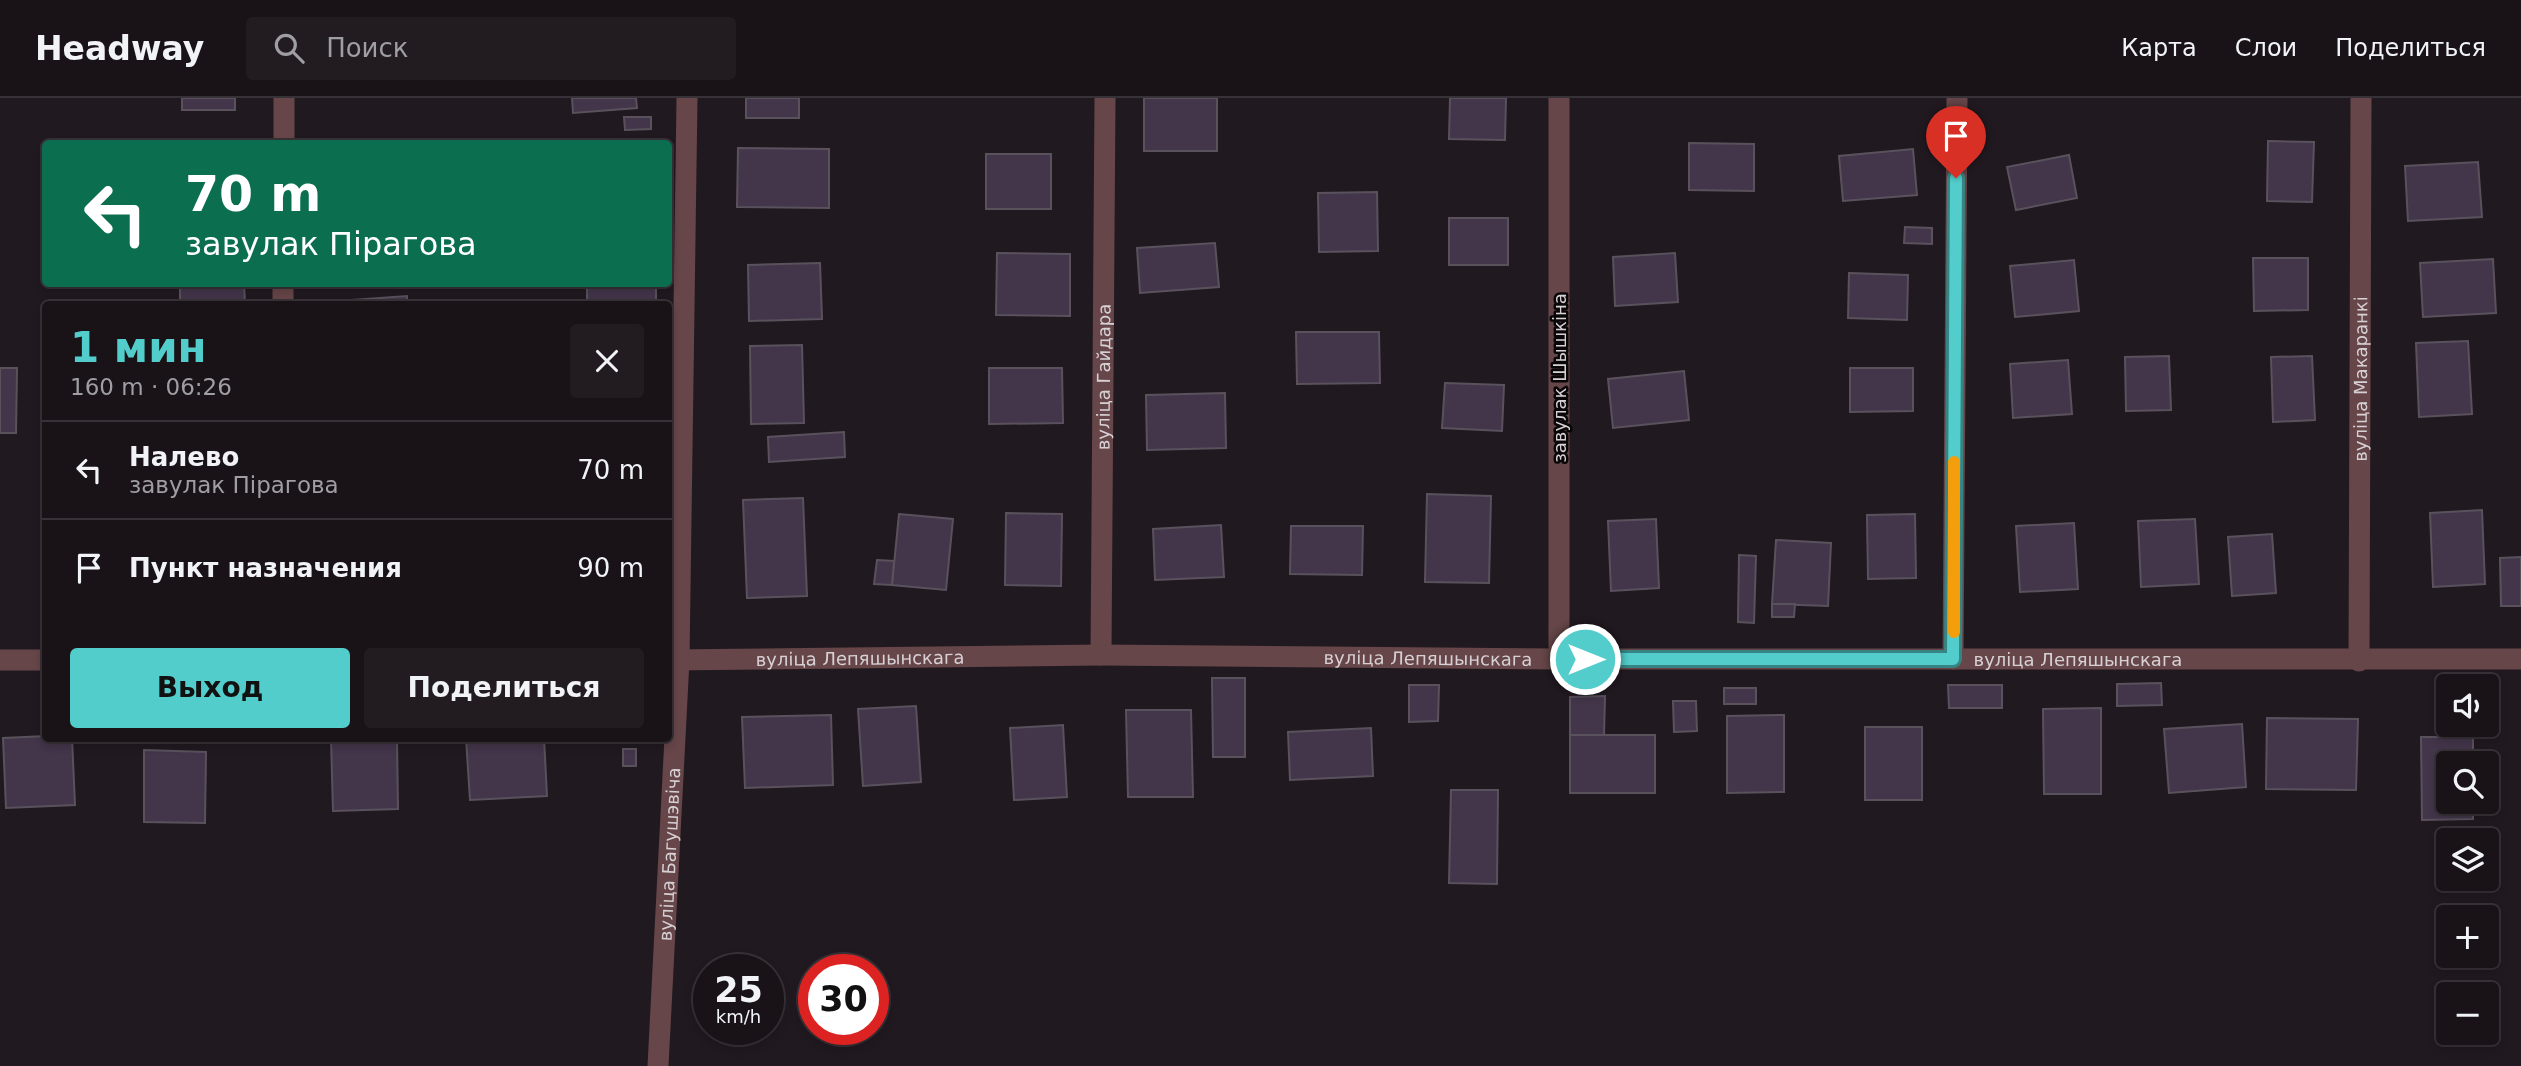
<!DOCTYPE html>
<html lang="ru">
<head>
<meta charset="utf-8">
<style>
	:root { --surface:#191318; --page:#221c21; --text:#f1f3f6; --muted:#9f9ea2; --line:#373237; --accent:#53cdcb }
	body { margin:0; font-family:"DejaVu Sans",sans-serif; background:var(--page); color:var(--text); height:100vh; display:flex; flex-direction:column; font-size:26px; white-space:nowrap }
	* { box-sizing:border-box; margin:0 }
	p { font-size:23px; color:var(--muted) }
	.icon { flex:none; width:38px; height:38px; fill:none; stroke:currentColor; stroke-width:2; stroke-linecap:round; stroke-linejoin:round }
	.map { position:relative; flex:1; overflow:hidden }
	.sheet { position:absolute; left:42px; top:203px; width:630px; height:441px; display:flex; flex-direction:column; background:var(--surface); border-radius:7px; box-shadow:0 4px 10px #0003,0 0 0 2px var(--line) }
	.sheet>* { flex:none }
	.banner { position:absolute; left:42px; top:42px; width:630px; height:147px; border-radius:7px; box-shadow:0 4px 10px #0003,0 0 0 2px var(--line); background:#0b6e4f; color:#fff; overflow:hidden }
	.tools { position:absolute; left:2436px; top:576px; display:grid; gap:14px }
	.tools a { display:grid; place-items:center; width:63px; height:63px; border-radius:7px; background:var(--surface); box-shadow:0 4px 10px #0003,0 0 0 2px var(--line); font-size:35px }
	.speed { position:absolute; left:693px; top:856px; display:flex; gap:14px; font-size:35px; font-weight:700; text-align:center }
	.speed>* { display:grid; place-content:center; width:91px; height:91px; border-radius:50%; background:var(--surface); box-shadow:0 4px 10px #0003,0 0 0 2px var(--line); line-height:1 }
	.speed small { font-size:18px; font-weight:400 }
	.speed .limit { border:10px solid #d22; background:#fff; color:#111 }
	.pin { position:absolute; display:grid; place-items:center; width:60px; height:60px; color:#fff; margin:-72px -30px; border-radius:50% 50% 50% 0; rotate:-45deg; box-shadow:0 0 7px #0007 }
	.pin .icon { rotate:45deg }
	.me { position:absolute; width:77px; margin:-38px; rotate:90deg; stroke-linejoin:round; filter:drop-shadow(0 0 5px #0008) }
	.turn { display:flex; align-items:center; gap:24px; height:147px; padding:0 28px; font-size:32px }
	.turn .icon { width:91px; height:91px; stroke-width:2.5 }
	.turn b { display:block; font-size:49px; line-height:60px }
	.round { display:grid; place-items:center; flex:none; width:74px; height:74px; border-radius:7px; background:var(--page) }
	.summary { display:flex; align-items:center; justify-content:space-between; height:119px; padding:0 28px }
	h1 { font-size:42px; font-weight:700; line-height:52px; color:var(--accent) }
	.button { display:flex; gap:14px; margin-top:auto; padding:14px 28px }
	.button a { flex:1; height:80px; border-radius:7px; background:var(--accent); color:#111; font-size:28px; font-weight:700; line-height:80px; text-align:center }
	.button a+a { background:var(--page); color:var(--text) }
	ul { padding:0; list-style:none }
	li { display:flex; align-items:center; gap:21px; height:98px; padding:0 28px; border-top:2px solid var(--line) }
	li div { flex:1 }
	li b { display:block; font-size:26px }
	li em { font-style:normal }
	header { display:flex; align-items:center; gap:42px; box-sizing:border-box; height:98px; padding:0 35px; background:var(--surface); border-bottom:2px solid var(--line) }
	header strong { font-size:33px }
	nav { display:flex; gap:38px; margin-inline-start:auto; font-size:24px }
	.search { width:490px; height:63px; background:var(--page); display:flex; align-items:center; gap:18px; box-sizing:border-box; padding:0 24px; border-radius:7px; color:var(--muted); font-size:26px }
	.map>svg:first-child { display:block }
	.building { fill:#43354a; stroke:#59525d; stroke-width:2 }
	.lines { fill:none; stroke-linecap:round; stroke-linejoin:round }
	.minor { stroke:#664648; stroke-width:21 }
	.route-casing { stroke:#368584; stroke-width:18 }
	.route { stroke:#53cdcb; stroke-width:12 }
	.slow { stroke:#f59e0b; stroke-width:12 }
	.labels { text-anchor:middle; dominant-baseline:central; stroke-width:5; stroke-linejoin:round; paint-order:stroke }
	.street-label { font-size:18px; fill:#d7d1d6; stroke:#090608 }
</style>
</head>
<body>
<header>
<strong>Headway</strong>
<div class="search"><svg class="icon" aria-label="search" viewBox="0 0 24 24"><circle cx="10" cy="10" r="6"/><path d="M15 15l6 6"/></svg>Поиск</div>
<nav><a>Карта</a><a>Слои</a><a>Поделиться</a></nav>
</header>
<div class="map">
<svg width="2521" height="968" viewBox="0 0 2521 968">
	<rect width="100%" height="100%" fill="#211920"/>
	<!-- building -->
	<g class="building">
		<rect x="182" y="0" width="53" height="12"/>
		<polygon points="572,0 636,0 637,10 573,15"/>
		<rect x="746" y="0" width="53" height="20"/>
		<rect x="1144" y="0" width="73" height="53"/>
		<polygon points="1450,0 1506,0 1505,42 1449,41"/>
		<polygon points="624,19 651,19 651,31 625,32"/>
		<polygon points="2268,43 2314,44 2312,104 2267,103"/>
		<polygon points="1689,45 1754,46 1754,93 1689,92"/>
		<polygon points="738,50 829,51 829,110 737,109"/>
		<polygon points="1913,51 1917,97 1843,103 1839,58"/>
		<rect x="986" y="56" width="65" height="55"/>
		<polygon points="2069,57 2077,100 2016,112 2007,69"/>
		<polygon points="2478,64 2482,119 2408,123 2405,68"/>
		<polygon points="1377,94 1378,153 1319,154 1318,95"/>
		<rect x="1449" y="120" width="59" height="47"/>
		<polygon points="1905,129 1932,130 1932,146 1904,145"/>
		<polygon points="1215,145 1219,189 1140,195 1137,150"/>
		<polygon points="997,155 1070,156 1070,218 996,217"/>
		<polygon points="1675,155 1678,204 1615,208 1613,159"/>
		<polygon points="2253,160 2308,160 2308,212 2254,213"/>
		<polygon points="2493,161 2496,215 2423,219 2420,165"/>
		<polygon points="2074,162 2079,213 2015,219 2010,168"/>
		<polygon points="820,165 822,221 749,223 748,167"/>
		<polygon points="1849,175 1908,177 1907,222 1848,220"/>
		<polygon points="180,186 244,186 245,206 180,206"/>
		<rect x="587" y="186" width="69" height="20"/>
		<polygon points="407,198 407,206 338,206 338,203"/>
		<polygon points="1296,234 1379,234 1380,285 1297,286"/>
		<polygon points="2468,243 2472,316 2419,319 2416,245"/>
		<polygon points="802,247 804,325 751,326 750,248"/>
		<polygon points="2169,258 2171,312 2126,313 2125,259"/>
		<polygon points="2312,258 2315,322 2273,324 2271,259"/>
		<polygon points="2068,262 2072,316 2013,320 2010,266"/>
		<polygon points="0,270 17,270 16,335 0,335"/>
		<polygon points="989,270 1062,270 1063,325 989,326"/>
		<polygon points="1850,270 1913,270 1913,313 1850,314"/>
		<polygon points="1684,273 1689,322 1613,330 1608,281"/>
		<polygon points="1445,285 1504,287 1502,333 1442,330"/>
		<polygon points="1225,295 1226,350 1147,352 1146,297"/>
		<polygon points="844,334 845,359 769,364 768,339"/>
		<polygon points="1427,396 1491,398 1489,485 1425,484"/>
		<polygon points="803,400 807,498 747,500 743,402"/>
		<polygon points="2482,412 2485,486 2433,489 2430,415"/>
		<polygon points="1006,415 1062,416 1061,488 1005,487"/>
		<polygon points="899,416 953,421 946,492 892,487"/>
		<polygon points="1915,416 1916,480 1868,481 1867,417"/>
		<polygon points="1656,421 1659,490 1611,493 1608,423"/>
		<polygon points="2195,421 2199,486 2141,489 2138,423"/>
		<polygon points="2074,425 2078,491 2020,494 2016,428"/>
		<polygon points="1221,427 1224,479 1155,482 1153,431"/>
		<polygon points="1291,428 1363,428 1362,477 1290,476"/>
		<polygon points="2272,436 2276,495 2232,498 2228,439"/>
		<polygon points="1776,442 1831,445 1828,508 1772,506"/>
		<polygon points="1739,457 1756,458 1754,525 1738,524"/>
		<polygon points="2521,459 2521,508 2501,508 2500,460"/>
		<polygon points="877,462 894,463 892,487 874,486"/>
		<polygon points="1772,506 1795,506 1794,519 1772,519"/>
		<polygon points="1212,580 1245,580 1245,659 1213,659"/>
		<polygon points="2161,585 2162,607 2117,608 2117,586"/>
		<polygon points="1409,587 1439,587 1438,623 1409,624"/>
		<polygon points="1948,587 2002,587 2002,610 1949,610"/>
		<rect x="1724" y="590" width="32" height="16"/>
		<polygon points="1605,598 1604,637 1570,637 1570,599"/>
		<polygon points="1673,603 1696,603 1697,633 1674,634"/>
		<polygon points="916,608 921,684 863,688 858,611"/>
		<polygon points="2101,610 2101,696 2044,696 2043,611"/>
		<polygon points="1126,612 1191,612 1193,699 1128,699"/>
		<polygon points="831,617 833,687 745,690 742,619"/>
		<polygon points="1784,617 1784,694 1727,695 1727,618"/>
		<polygon points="2267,620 2358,621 2356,692 2266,691"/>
		<polygon points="2242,626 2246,689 2169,695 2164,631"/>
		<polygon points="1063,627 1067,699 1014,702 1010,630"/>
		<rect x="1865" y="629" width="57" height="73"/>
		<polygon points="1371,630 1373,678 1290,682 1288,634"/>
		<rect x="1570" y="637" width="85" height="58"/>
		<polygon points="46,638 46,640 72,640 75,707 6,710 3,640"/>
		<polygon points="2421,639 2473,639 2473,665 2448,665 2448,704 2473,704 2473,721 2422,722"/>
		<polygon points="331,640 397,640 398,711 333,713"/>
		<polygon points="466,640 544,640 547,698 470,702"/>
		<rect x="623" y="651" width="13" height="17"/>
		<polygon points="144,652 206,654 205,725 144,724"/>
		<polygon points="1451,692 1498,692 1497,786 1449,785"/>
	</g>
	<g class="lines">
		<!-- minor -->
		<g class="minor">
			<polyline points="284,46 284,0"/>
			<polyline points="283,206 283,186"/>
			<path id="s1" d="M1101 557 1105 0"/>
			<polyline points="1559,561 1559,0"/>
			<polyline points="1953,561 1957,0"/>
			<polyline points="0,562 46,562"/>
			<path id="s2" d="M668 562 1101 557 1559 561H2521"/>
			<path id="s3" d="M2359 563 2361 0"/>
			<path id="s4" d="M658 968 679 562 687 0"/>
		</g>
	</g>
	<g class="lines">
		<defs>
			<polyline id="route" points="1585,561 1953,561 1956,80"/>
		</defs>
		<!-- route casing -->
		<use href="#route" class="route-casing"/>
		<!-- route -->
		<use href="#route" class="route"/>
		<!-- slow -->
		<polyline class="slow" points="1954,534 1954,364"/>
	</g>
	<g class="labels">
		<!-- street labels -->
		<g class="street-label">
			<text stroke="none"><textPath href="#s1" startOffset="278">вуліца Гайдара</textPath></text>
			<text transform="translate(1559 280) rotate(-90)">завулак Шышкіна</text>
			<text stroke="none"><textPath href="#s3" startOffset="282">вуліца Макаранкі</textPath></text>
			<text stroke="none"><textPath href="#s2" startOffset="192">вуліца Лепяшынскага</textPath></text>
			<text stroke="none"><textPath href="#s2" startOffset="760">вуліца Лепяшынскага</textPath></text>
			<text stroke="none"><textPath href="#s2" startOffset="1410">вуліца Лепяшынскага</textPath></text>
			<text stroke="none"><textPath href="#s4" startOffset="212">вуліца Багушэвіча</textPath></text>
		</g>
	</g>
</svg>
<div class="tools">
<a><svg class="icon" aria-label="sound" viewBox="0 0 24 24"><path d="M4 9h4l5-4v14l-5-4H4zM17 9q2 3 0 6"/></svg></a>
<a><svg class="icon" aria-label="search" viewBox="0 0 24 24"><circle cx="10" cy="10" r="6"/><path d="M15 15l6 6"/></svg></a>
<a><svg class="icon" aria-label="layers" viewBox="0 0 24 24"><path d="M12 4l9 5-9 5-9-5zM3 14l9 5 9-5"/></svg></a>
<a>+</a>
<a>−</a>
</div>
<div class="speed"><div>25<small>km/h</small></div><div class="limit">30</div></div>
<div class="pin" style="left:1956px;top:80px;background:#d93025"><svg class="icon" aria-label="arrive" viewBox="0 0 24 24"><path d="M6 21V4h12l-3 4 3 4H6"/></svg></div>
<svg class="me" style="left:1585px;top:561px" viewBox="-20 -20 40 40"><circle r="17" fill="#53cdcb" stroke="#fff" stroke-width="3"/><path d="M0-11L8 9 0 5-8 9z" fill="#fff"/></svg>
<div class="banner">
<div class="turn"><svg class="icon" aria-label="left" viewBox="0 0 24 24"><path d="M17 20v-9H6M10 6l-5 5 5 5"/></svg><div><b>70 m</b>завулак Пірагова</div></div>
</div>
<section class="sheet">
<div class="summary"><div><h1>1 мин</h1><p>160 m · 06:26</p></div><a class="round"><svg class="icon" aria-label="close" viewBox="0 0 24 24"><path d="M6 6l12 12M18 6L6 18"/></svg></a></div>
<ul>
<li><svg class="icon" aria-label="left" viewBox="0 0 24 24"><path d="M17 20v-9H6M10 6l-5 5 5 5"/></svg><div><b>Налево</b><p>завулак Пірагова</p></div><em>70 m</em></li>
<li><svg class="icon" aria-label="arrive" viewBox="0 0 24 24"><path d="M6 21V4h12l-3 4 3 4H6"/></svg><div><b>Пункт назначения</b></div><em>90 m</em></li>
</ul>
<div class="button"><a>Выход</a><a>Поделиться</a></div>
</section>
</div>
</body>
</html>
